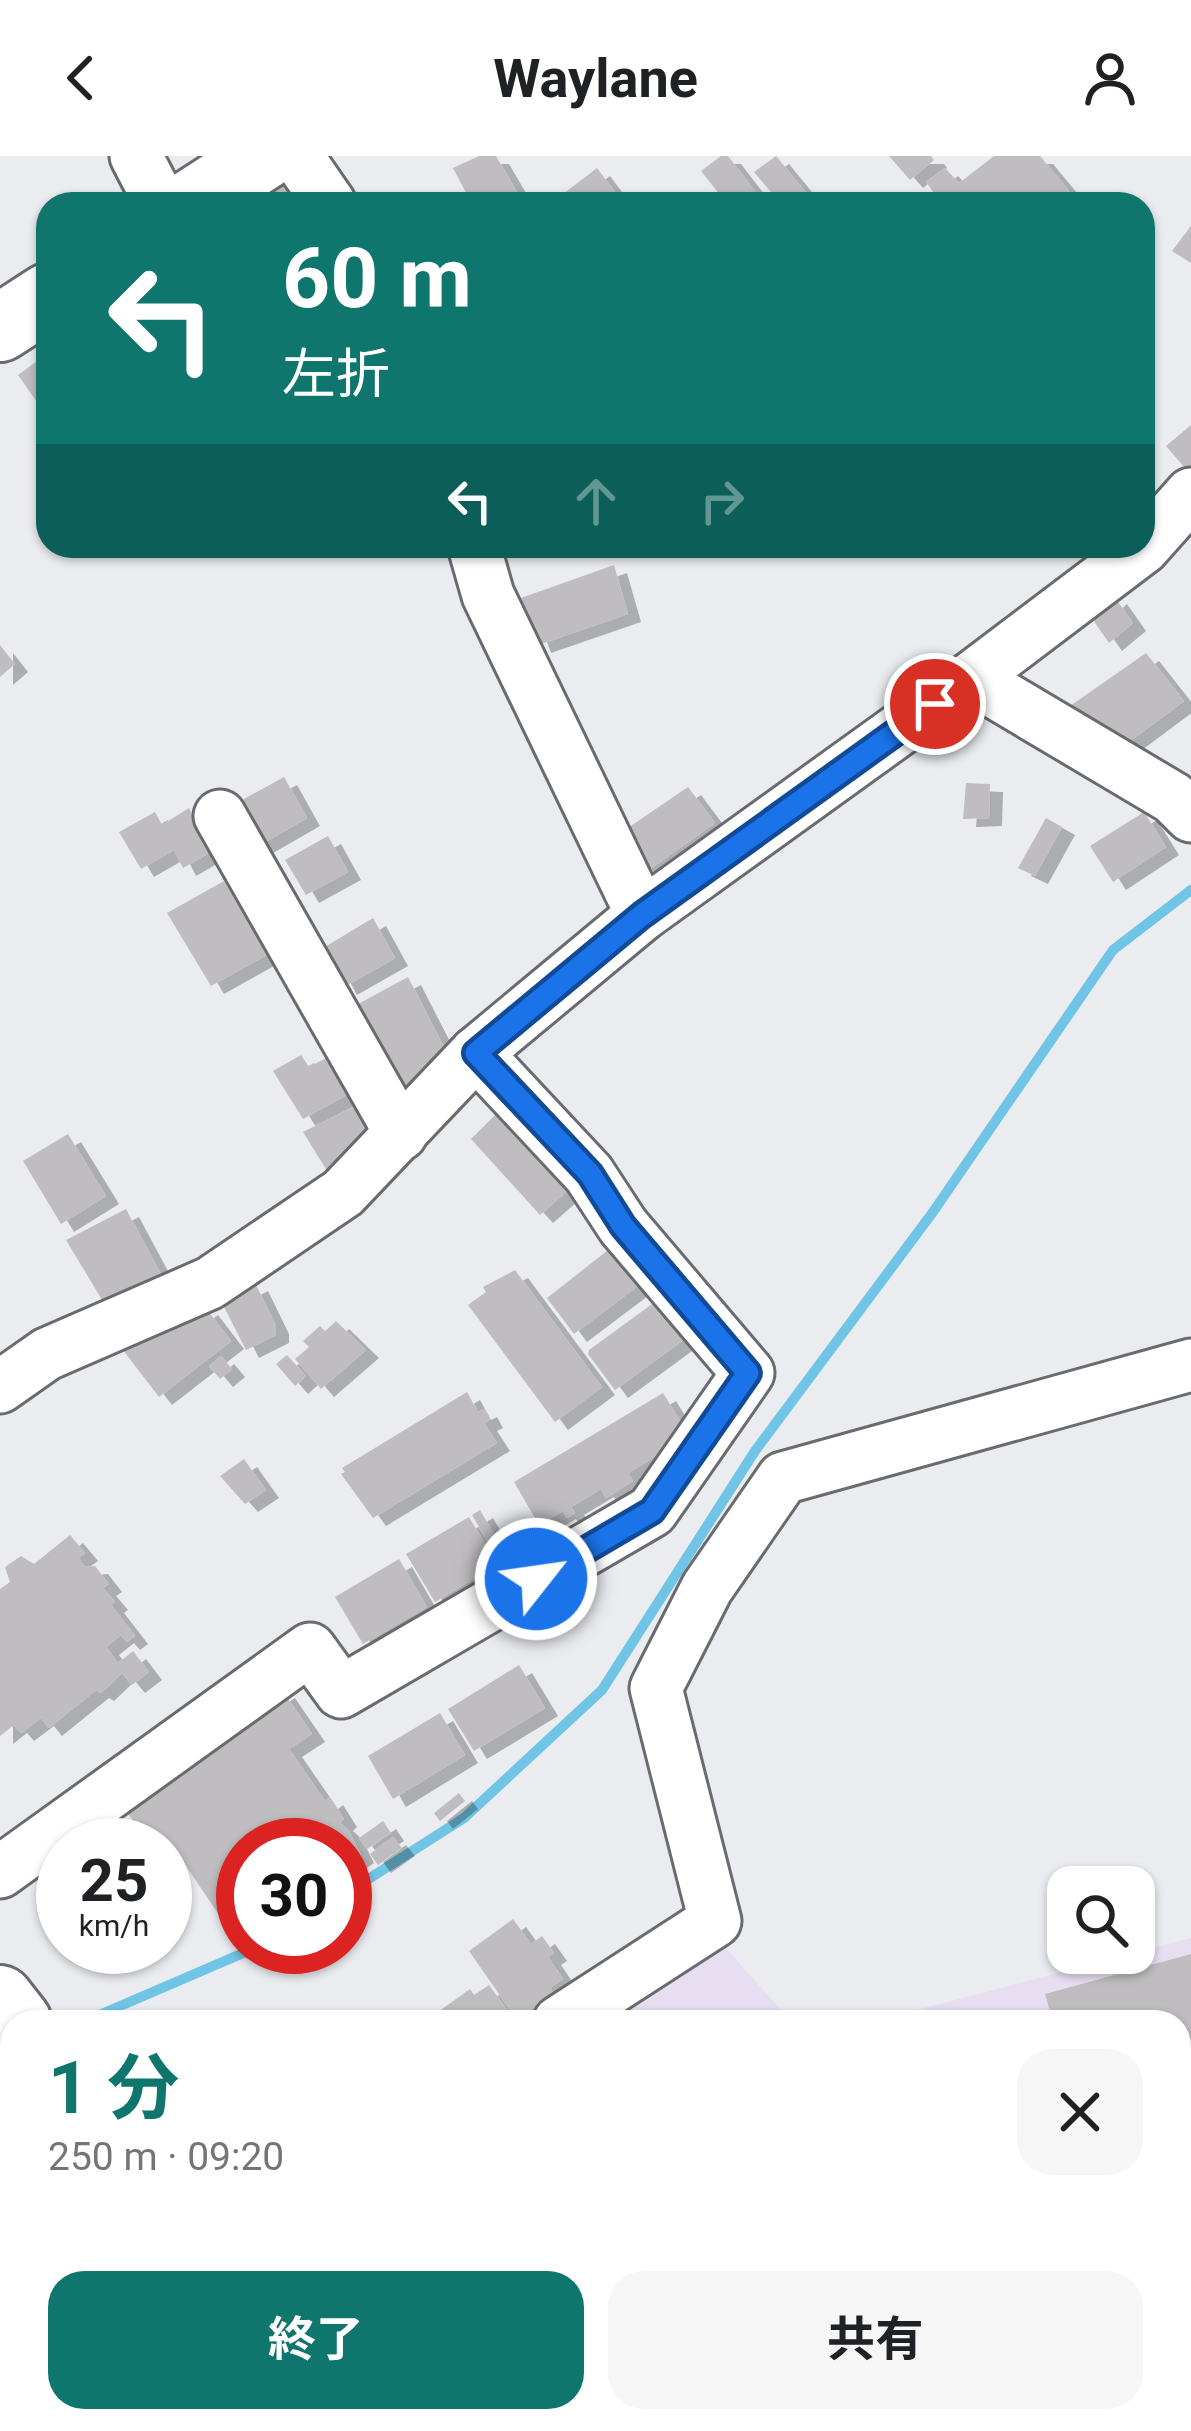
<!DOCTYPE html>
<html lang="ja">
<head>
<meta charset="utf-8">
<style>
	:root { --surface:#fff; --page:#f6f6f6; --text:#202124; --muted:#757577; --accent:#0f766e }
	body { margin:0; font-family:Roboto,"Noto Sans JP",sans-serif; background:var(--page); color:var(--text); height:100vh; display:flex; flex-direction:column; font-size:45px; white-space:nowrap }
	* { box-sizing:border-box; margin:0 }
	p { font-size:39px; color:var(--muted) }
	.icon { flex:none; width:66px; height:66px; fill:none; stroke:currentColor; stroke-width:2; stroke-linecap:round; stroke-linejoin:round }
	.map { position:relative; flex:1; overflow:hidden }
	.sheet { position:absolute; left:0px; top:1854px; width:1191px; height:423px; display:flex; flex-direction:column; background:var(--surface); border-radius:36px 36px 0 0; box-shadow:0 3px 9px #0004 }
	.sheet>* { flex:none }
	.guide { position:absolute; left:36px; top:36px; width:1119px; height:366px; border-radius:36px; box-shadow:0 3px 9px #0004; background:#0f766e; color:#fff; overflow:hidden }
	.fabs { position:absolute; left:1047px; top:1710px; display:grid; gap:24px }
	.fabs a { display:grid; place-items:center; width:108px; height:108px; border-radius:24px; background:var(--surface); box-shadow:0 3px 9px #0004; font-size:60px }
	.speed { position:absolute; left:36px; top:1662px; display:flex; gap:24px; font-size:60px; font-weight:700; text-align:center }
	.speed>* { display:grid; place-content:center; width:156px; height:156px; border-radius:50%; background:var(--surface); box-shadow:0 3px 9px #0004; line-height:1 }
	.speed small { font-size:30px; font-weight:400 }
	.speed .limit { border:18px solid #d22; background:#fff; color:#111 }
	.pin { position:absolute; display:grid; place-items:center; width:102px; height:102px; color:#fff; margin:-51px; border:6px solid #fff; border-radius:50%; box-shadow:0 3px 12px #0007 }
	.me { position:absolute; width:132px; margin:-66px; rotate:60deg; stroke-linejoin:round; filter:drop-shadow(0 0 9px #0008) }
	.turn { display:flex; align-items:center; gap:42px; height:252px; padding:0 48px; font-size:54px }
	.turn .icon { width:156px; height:156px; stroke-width:2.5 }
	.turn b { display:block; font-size:84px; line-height:102px }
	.lanes { display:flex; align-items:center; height:114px; padding:0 48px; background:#0003; justify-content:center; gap:60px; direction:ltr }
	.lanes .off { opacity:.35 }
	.round { display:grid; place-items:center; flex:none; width:126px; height:126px; border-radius:36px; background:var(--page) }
	.head { display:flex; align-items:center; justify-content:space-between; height:204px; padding:0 48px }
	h1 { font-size:72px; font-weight:700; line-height:90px; color:var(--accent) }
	.primary-button { display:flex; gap:24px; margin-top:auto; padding:24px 48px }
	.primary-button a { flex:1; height:138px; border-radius:36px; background:var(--accent); color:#fff; font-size:48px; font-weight:700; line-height:138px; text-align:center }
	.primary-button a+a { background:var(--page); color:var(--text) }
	header { display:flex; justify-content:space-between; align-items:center; height:156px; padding:0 48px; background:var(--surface); font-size:54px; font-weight:700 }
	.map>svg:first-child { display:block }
	.commercial { fill:#e8def2 }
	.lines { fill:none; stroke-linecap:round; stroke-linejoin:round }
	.stream { stroke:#70c5e6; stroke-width:10 }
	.building { fill:#c0bdc0; filter:url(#shadow) }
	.minor-casing { stroke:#6a6b6e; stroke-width:57 }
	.major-casing { stroke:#6a6b6e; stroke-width:72 }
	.highway-casing { stroke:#6a6b6e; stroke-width:72 }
	.minor { stroke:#fff; stroke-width:51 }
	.major { stroke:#fff; stroke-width:66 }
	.highway { stroke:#fff; stroke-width:66 }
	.route-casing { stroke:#114b97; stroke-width:30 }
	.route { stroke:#1a73e8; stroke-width:21 }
</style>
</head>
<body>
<header><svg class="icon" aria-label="back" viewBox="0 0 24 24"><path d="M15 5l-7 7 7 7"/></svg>Waylane<svg class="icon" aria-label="person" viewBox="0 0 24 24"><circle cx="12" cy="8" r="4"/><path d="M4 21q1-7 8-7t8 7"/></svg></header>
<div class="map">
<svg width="1191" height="2275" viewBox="0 0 1191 2275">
	<defs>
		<filter id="shadow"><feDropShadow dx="13" dy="8" stdDeviation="0" flood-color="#0004"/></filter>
	</defs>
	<rect width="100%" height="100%" fill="#ebecf0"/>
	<!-- commercial -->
	<g class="commercial">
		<polygon points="716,1781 792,1866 629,1866 615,1845"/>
		<polygon points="1191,1782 1191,2275 908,2275 901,2265 1179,2265 1179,1866 871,1866"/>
		<polygon points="0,1928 6,1928 12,1936 12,2265 252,2265 259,2275 0,2275"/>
	</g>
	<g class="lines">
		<!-- stream -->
		<g class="stream">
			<polyline points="345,1738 464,1662 602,1534 755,1295 933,1056 1113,794 1191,734"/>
			<polyline points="83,1866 257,1791"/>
		</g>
	</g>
	<!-- building -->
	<g class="building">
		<polygon points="479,0 496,0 524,48 472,48 453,12"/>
		<polygon points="721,0 728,0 765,48 719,48 724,44 701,15"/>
		<polygon points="776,0 808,39 797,48 781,48 754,16"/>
		<polygon points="889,0 931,0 934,4 910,24"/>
		<polygon points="994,0 1040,0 1069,35 1053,48 926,48 936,40 926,26 945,12 959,27"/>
		<polygon points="597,12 624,48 550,48"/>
		<polygon points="287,15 310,48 237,48"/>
		<polygon points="1191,70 1191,107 1172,95"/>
		<polygon points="48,197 48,262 18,219"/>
		<polygon points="1191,269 1191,319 1166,290"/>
		<polygon points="614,409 628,458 538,489 521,442"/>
		<polygon points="1114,440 1133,467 1109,487 1091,461"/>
		<polygon points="0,489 15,508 0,521"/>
		<polygon points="1146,497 1184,545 1109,601 1070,550"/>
		<polygon points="284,621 307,662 255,692 233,649"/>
		<polygon points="966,627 990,628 989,662 963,663"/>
		<polygon points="688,631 715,667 646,716 619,678"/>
		<polygon points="189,652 211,696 183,712 174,694 141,713 119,676 155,656 162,669"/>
		<polygon points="1144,656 1166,691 1113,726 1090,690"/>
		<polygon points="1046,662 1062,671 1035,720 1018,712"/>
		<polygon points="328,680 348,716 306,739 285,704"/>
		<polygon points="224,725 245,758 255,753 279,792 211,830 167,757"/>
		<polygon points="373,762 395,802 344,831 323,792"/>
		<polygon points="408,821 450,903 392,940 347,854"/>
		<polygon points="334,898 356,934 303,963 273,915 301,899 309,911"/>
		<polygon points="367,944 381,972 332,1023 303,976"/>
		<polygon points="502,952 573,1030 540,1059 471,983"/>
		<polygon points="68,978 106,1040 61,1068 23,1005"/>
		<polygon points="126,1053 164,1124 107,1152 66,1084"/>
		<polygon points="617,1087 647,1123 574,1178 547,1142"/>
		<polygon points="515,1114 602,1231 555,1266 468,1149 486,1136 483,1131"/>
		<polygon points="255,1127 276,1170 276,1179 246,1194 221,1145"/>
		<polygon points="659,1143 690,1179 615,1234 588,1198 589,1194"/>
		<polygon points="205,1151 231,1185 159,1241 116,1185 126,1178 136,1192 183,1159 187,1165"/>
		<polygon points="336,1165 366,1194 321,1233 295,1203 309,1191 303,1185 320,1170 325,1175"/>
		<polygon points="287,1199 306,1220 295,1230 276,1208"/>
		<polygon points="221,1200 232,1213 220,1223 209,1210"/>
		<polygon points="467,1236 478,1256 484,1253 490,1264 484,1267 497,1287 373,1362 341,1318 345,1316 342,1312"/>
		<polygon points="663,1237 689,1279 662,1305 658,1299 628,1317 633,1325 606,1342 601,1333 571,1351 575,1357 567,1362 563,1355 539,1369 514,1326"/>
		<polygon points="244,1303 266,1334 245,1348 220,1320"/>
		<polygon points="480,1354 506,1399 498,1404 472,1359"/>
		<polygon points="469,1361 497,1408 435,1446 406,1398"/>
		<polygon points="70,1379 85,1397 78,1402 85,1411 95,1410 109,1428 103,1432 115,1446 111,1449 135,1480 127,1486 121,1479 106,1491 118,1507 133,1495 149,1516 132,1529 122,1517 101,1537 96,1534 49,1572 41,1562 21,1577 14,1569 0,1580 0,1433 10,1426 5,1411 21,1400 34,1408"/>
		<polygon points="399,1403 427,1451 363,1488 335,1441"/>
		<polygon points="519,1509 545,1552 474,1595 448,1553"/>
		<polygon points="282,1534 312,1578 289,1593 325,1645 330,1641 344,1663 340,1667 349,1675 361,1699 345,1710 345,1689 294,1689 288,1680 275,1689 243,1689 243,1779 236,1784 167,1682 150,1689 118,1643"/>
		<polygon points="440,1557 465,1599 393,1643 368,1600"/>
		<polygon points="459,1637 465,1645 440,1665 434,1657"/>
		<polygon points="383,1665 391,1677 367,1693 359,1682"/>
		<polygon points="393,1681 402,1692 378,1709 370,1698"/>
		<polygon points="513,1763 531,1788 542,1780 554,1797 548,1801 563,1823 550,1832 554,1839 535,1866 525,1866 517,1855 513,1858 469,1795"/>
		<polygon points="1191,1798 1191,2141 1187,2142 1179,2110 1179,2066 1188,2063 1179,2030 1179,1866 1053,1866 1045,1838"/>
		<polygon points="489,1829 508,1855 500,1860 503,1864 510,1859 515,1866 424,1866 470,1833 474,1839"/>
		<polygon points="0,2235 12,2252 12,2265 21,2265 28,2275 0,2275"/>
		<polygon points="607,2265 710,2265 695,2275 614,2275"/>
		<polygon points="973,2265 1055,2265 1055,2266 1024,2275 976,2275"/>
	</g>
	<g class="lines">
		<defs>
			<g id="minor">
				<polyline points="136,0 161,48"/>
				<polyline points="297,0 330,48"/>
				<polyline points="474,390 488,439 642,759"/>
				<polyline points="971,522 1173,642 1191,660"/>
				<polyline points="220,660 401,978"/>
				<polyline points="0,1231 47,1198 210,1127 343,1037 476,897 642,759 971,522 1143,392 1191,338"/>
				<polyline points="0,1716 310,1493 341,1536 652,1355 748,1217 623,1070 589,1018 476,897"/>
				<polyline points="559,1866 715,1765 656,1532 707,1432 783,1322 1191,1209"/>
				<polyline points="885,2265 892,2275"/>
			</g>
			<g id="major">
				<polyline points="0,1843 18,1866"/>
				<polyline points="314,2265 321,2275"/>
			</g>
			<g id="highway">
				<polyline points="190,48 264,0"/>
				<polyline points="0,172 48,141"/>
			</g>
		</defs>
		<!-- minor casing -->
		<use href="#minor" class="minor-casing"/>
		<!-- major casing -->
		<use href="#major" class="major-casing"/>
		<!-- highway casing -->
		<use href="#highway" class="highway-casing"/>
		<!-- minor -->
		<use href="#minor" class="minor"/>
		<!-- major -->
		<use href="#major" class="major"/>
		<!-- highway -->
		<use href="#highway" class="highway"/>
	</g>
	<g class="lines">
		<defs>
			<polyline id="route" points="536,1423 652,1355 748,1217 623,1070 590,1018 476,897 642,759 935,548"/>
		</defs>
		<!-- route casing -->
		<use href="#route" class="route-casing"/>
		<!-- route -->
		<use href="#route" class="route"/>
	</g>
</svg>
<div class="fabs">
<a><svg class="icon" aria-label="search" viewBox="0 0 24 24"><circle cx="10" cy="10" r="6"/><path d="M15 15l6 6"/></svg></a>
</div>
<div class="speed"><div>25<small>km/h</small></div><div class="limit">30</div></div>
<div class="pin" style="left:935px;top:548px;background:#d93025"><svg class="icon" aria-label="arrive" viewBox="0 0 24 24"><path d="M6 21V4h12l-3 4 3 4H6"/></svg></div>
<svg class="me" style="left:536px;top:1423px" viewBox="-20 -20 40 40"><circle r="17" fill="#1a73e8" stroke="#fff" stroke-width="3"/><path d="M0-11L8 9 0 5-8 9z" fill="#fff"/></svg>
<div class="guide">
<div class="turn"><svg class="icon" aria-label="left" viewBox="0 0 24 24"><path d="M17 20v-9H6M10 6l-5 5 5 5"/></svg><div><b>60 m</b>左折</div></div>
<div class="lanes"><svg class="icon" aria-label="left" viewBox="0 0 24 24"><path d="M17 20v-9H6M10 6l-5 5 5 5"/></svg><svg class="icon off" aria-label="ahead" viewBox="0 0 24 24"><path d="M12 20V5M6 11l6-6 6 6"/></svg><svg class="icon off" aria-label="right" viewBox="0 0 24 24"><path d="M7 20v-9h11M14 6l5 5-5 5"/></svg></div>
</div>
<section class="sheet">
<div class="head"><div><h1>1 分</h1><p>250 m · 09:20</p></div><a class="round"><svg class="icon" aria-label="close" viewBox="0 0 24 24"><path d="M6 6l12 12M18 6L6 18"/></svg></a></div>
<div class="primary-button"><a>終了</a><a>共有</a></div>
</section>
</div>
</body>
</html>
